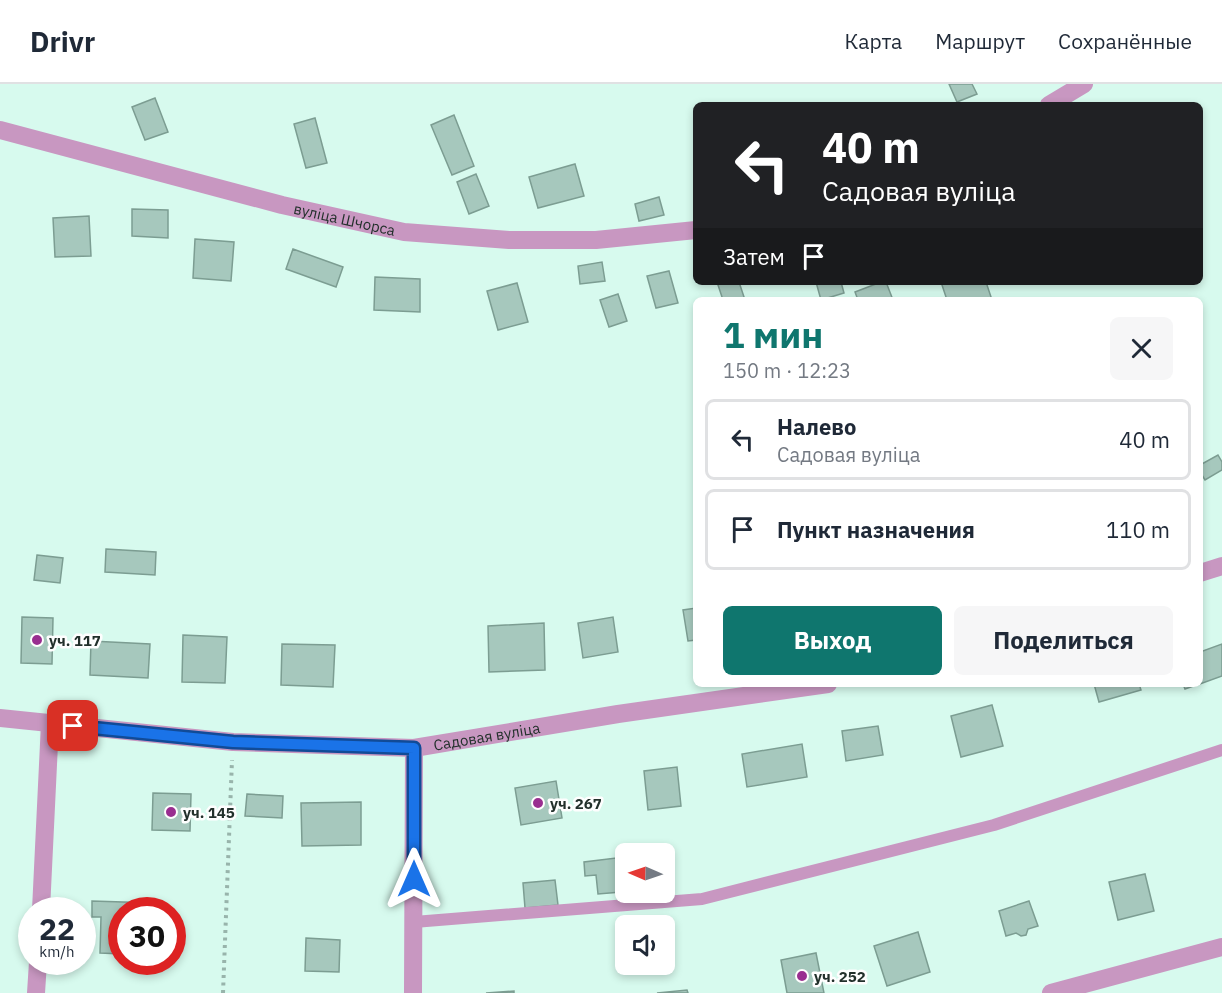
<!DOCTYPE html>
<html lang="ru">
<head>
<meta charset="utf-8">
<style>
	:root { --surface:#fff; --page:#f6f6f7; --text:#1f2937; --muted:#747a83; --line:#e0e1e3; --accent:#0f766e }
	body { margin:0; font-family:"IBM Plex Sans",sans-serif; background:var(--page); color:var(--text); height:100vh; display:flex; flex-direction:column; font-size:22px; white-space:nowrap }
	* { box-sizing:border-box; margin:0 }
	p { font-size:20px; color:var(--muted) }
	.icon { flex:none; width:33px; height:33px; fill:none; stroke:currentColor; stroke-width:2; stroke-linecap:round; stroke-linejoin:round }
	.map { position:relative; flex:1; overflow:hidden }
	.side { position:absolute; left:693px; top:213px; width:510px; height:390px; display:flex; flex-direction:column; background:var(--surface); border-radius:9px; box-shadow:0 3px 9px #0003 }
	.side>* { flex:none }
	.top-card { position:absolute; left:693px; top:18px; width:510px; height:183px; border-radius:9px; box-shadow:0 3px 9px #0003; background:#202124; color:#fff; overflow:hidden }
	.needle { width:39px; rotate:272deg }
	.buttons { position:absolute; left:615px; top:759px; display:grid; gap:12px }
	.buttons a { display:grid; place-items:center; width:60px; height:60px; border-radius:9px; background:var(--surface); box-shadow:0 3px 9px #0003; font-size:30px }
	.speed { position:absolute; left:18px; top:813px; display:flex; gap:12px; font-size:30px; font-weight:700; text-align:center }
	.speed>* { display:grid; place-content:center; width:78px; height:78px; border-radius:50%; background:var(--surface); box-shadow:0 3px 9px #0003; line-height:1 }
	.speed small { font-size:15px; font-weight:400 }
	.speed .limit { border:9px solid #d22; background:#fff; color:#111 }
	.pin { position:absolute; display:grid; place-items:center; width:51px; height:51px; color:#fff; margin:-26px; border-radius:12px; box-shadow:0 3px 9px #0006 }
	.me { position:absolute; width:66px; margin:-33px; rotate:0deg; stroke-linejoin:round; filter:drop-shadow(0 0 4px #0008) }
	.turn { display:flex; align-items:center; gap:21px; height:126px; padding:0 30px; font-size:27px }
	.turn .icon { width:78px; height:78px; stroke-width:2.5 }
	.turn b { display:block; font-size:42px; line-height:51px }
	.then { display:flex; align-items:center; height:57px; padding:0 30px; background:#0003; gap:12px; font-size:22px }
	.round { display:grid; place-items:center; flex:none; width:63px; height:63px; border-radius:9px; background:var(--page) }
	.summary { display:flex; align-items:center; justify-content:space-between; height:102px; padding:0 30px }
	h1 { font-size:36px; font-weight:800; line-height:45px; color:var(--accent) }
	.action { display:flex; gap:12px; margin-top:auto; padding:12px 30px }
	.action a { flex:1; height:69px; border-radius:9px; background:var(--accent); color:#fff; font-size:24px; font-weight:800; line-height:69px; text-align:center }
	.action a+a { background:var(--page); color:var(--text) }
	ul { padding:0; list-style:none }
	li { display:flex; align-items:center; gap:18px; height:81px; margin:0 12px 9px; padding:0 18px; border:3px solid var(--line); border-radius:9px }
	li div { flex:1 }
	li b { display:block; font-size:22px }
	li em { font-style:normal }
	header { display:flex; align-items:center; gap:36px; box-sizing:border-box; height:84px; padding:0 30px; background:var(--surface); border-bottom:2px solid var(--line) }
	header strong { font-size:28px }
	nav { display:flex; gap:33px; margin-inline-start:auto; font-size:21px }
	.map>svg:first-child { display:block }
	.building { fill:#a6c8bd; stroke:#7c9d92; stroke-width:1.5 }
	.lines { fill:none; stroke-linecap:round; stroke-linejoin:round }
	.path { stroke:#98b4ab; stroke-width:4; stroke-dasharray:3 4.5; stroke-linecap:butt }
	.lane { stroke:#c897c1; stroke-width:12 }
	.street { stroke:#c897c1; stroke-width:18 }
	.route-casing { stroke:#114b97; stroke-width:15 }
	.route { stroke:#1a73e8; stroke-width:10 }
	.poi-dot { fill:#992e90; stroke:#fefefe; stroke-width:2 }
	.labels { text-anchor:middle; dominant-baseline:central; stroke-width:5; stroke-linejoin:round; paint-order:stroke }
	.street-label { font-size:15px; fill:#22302b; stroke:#fefefe }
	.poi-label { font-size:15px; font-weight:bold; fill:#22302b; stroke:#fefefe; text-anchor:start }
</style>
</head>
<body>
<header>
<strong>Drivr</strong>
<nav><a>Карта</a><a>Маршрут</a><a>Сохранённые</a></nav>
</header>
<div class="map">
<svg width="1222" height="909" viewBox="0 0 1222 909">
	<rect width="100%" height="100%" fill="#d7faee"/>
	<!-- building -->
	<g class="building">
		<polygon points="949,0 972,0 977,10 957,18"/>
		<polygon points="155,14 168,48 145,56 132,23"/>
		<polygon points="454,31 474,82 452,91 431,41"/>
		<polygon points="315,34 327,79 306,84 294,40"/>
		<polygon points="575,80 584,112 538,124 529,93"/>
		<polygon points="476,90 489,122 469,130 457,98"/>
		<polygon points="659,113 664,131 639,137 635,120"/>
		<polygon points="132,125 168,126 168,154 132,152"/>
		<polygon points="89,132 91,172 55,173 53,134"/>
		<polygon points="195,155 234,158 231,197 193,194"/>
		<polygon points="293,165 343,183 336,203 286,185"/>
		<polygon points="602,178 605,197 580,200 578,182"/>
		<polygon points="669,187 678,219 656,224 647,192"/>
		<polygon points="375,193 420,195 420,228 374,226"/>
		<polygon points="717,198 739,198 745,216 723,216"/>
		<polygon points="816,198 841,198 844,209 821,216"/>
		<polygon points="881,198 886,198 893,216 858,216 855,208"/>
		<polygon points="941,198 986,198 992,216 947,216"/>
		<polygon points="517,199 528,238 498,246 487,207"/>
		<polygon points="618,210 627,237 609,243 600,216"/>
		<polygon points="1218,371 1222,378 1222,386 1205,396 1200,388 1200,381"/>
		<polygon points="106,465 156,468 155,491 105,488"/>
		<polygon points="37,471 63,474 60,499 34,496"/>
		<polygon points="696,524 696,556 688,557 683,526"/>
		<polygon points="22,533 53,534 52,580 21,579"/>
		<polygon points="613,533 618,568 583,574 578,539"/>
		<polygon points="544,539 545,586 489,588 488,542"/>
		<polygon points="183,551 227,553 225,599 182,598"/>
		<polygon points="91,557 150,560 148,594 90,591"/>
		<polygon points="282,560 335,561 333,603 281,601"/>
		<polygon points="1222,560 1222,592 1200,600 1200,568"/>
		<polygon points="1094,600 1139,600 1141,606 1099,618"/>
		<polygon points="1183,600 1199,600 1185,605"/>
		<polygon points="992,621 1003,662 961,673 951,632"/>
		<polygon points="878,642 883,671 846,677 842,647"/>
		<polygon points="802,660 807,693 747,703 742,670"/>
		<polygon points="677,683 681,722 648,726 644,687"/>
		<polygon points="556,697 562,734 521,741 515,704"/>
		<polygon points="153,709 191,710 190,747 152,746"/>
		<polygon points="247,710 283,712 282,734 245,732"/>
		<polygon points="361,718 361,761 302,762 301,719"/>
		<polygon points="616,774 621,808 598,810 596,791 585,792 584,778"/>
		<polygon points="1145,790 1154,827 1118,836 1109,798"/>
		<polygon points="555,796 558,821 525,824 523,799"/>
		<polygon points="92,817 154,819 154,826 122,826 122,870 100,869 101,833 92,833"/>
		<polygon points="1029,817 1038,842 1028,845 1026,851 1021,852 1016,849 1006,852 999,827"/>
		<polygon points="918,848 930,888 887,902 874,862"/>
		<polygon points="306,854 340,856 339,888 305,887"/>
		<polygon points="816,869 824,909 787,909 781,876"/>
		<polygon points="687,906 688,909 657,909"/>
		<polygon points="514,907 514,909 486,909"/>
	</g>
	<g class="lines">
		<!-- path -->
		<polyline class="path" points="223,909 232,676"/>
		<!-- lane -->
		<polyline class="lane" points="414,838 702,815 994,741 1222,666"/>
		<!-- street -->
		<g class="street">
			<polyline points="1049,21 1084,0"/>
			<path id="s1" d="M0 46 282 121 404 148 509 156H596L696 146"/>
			<polyline points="1200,489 1222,482"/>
			<path id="s2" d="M0 634 233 658 414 664 618 630 828 600"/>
			<polyline points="41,826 50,639"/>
			<polyline points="36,909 38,878"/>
			<polyline points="413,909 414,664"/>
			<polyline points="1051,909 1222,863"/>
		</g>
	</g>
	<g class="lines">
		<defs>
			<polyline id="route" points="73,642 233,658 414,664 414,795"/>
		</defs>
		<!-- route casing -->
		<use href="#route" class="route-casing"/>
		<!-- route -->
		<use href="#route" class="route"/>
	</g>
	<!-- markers -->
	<g class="poi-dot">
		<circle cx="37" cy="556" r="6"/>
		<circle cx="538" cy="719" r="6"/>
		<circle cx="171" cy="728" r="6"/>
		<circle cx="802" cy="892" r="6"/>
	</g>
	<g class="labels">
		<!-- street labels -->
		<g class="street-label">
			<text stroke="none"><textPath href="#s1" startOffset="356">вуліца Шчорса</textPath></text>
			<text stroke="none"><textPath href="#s2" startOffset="489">Садовая вуліца</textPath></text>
		</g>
		<!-- poi labels -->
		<g class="poi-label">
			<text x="49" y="556">уч. 117</text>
			<text x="550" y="719">уч. 267</text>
			<text x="183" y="728">уч. 145</text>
			<text x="814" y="892">уч. 252</text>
		</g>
	</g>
</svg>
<div class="buttons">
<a><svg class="needle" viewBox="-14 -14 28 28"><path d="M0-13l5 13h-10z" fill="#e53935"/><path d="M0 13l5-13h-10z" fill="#747a83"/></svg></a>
<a><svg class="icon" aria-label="sound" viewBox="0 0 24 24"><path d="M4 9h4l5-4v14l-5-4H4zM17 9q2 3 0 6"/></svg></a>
</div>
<div class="speed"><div>22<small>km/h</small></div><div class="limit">30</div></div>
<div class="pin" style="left:73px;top:642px;background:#d93025"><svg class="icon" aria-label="arrive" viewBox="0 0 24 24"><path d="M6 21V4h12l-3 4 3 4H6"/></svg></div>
<svg class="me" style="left:414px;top:795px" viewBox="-20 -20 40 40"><path d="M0-17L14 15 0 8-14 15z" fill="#1a73e8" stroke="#fff" stroke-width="4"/></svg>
<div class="top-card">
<div class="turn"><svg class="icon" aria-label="left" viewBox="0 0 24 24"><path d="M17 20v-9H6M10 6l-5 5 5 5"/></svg><div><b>40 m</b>Садовая вуліца</div></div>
<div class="then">Затем<svg class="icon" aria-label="arrive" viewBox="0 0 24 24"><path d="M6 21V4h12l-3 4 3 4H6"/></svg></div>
</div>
<section class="side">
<div class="summary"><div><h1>1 мин</h1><p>150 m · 12:23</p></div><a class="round"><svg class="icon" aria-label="close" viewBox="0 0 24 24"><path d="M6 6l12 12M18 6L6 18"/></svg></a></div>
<ul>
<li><svg class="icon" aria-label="left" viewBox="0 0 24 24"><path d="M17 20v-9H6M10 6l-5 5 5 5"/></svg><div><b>Налево</b><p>Садовая вуліца</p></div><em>40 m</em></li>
<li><svg class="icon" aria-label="arrive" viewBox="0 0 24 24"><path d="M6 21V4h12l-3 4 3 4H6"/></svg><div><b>Пункт назначения</b></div><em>110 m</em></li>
</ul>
<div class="action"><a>Выход</a><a>Поделиться</a></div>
</section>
</div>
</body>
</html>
